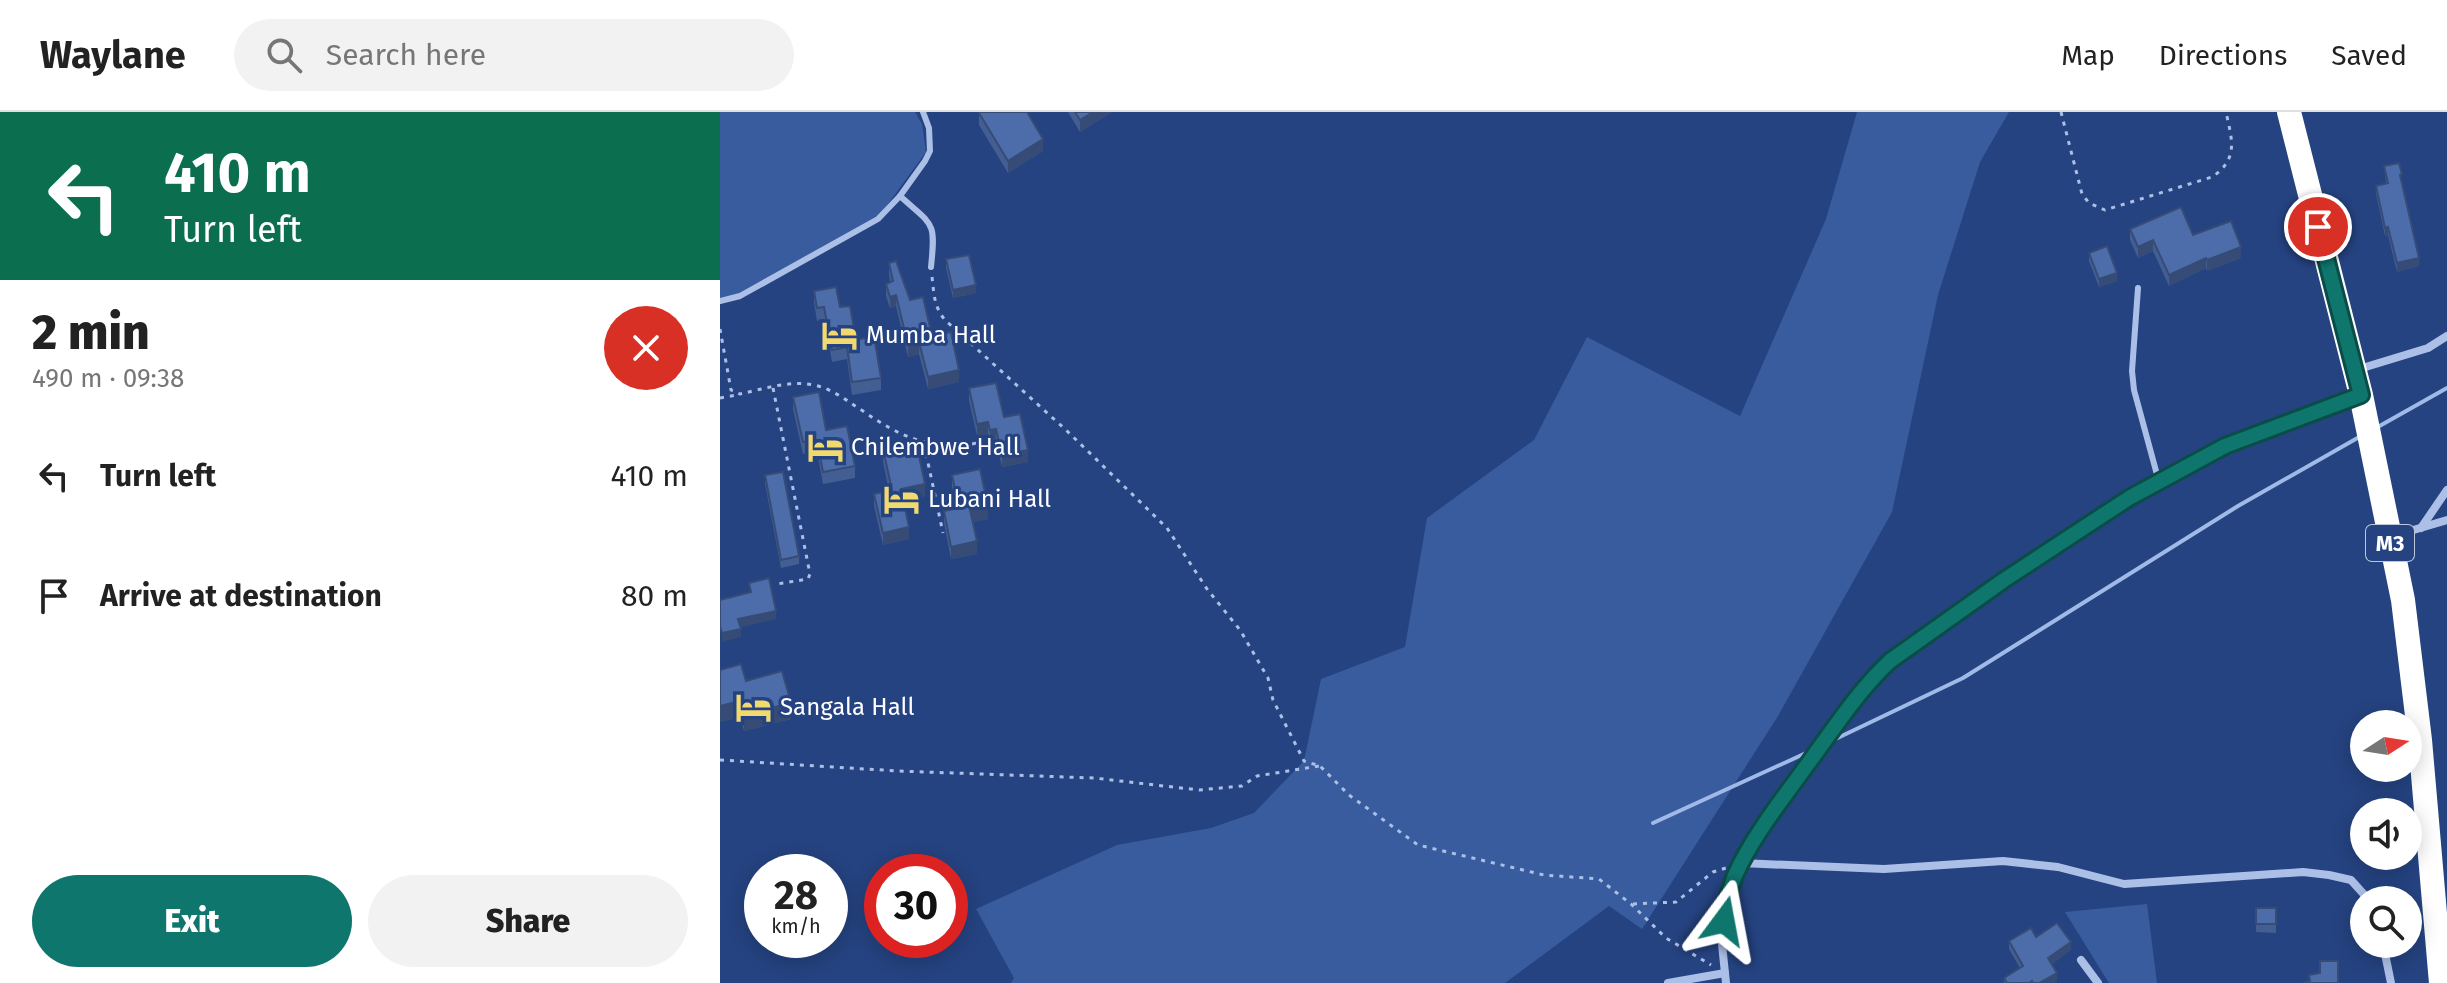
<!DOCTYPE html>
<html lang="en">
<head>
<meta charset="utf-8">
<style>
	:root { --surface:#fff; --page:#f2f2f2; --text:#222; --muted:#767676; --line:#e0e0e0; --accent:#0f766e }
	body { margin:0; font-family:"Fira Sans",sans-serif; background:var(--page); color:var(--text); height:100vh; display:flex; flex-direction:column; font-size:30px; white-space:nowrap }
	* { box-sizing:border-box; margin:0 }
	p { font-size:26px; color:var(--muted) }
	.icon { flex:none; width:44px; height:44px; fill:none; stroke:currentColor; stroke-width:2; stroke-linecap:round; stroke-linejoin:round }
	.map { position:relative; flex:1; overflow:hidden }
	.drawer { display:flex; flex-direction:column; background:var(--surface); width:720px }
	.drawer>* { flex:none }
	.banner { background:#0b6e4f; color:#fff; overflow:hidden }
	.needle { width:52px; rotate:78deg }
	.controls { position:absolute; left:1630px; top:598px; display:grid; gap:16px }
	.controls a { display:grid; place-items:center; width:72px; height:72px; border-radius:50%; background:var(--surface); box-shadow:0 4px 20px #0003; font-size:40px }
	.speed { position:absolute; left:24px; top:742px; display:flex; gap:16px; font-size:40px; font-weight:700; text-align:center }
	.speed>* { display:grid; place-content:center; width:104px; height:104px; border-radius:50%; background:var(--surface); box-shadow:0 4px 20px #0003; line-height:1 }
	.speed small { font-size:20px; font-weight:400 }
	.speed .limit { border:12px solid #d22; background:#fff; color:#111 }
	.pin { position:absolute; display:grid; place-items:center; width:68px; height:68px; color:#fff; margin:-34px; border:4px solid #fff; border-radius:50%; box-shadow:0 2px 8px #0007 }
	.me { position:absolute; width:88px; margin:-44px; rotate:13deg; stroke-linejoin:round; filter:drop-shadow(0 0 6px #0008) }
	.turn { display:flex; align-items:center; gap:28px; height:168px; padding:0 32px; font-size:36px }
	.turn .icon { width:104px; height:104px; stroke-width:2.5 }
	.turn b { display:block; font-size:56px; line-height:68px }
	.round { display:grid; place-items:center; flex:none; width:84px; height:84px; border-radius:42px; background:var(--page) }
	.overview { display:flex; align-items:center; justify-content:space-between; height:136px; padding:0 32px }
	h1 { font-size:48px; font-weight:800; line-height:60px }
	.primary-button { display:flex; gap:16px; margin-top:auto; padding:16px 32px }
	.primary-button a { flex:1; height:92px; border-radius:48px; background:var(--accent); color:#fff; font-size:32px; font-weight:800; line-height:92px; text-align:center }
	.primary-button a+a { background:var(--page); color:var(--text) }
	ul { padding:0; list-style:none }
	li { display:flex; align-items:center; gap:24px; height:120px; padding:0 32px }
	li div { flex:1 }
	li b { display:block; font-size:30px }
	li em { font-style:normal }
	header { display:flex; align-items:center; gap:48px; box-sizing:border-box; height:112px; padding:0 40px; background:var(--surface); border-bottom:2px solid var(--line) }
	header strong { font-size:38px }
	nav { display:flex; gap:44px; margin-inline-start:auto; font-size:28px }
	.search { width:560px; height:72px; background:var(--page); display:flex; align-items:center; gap:20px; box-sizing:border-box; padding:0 28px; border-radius:44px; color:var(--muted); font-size:30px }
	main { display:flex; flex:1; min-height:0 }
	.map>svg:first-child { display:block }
	.green { fill:#395c9f }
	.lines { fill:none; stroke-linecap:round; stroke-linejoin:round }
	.stream { stroke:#a0bae8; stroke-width:4 }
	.path { stroke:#acc0e7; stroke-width:3; stroke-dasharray:4 6; stroke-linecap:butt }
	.lane { stroke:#acc0e7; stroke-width:6 }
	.street { stroke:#acc0e7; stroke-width:8 }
	.highway { stroke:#fff; stroke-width:24 }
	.wall { fill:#425e92 }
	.shaded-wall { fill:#364c77 }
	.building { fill:#4d6daa; stroke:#364c77; stroke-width:2 }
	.route-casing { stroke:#0a4d48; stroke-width:20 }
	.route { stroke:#0f766e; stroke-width:14 }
	.labels { text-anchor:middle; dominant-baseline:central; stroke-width:6; stroke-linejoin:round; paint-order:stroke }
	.shield { fill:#254381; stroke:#bec7d9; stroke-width:2 }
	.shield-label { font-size:22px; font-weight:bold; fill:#fff }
	.poi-label { font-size:24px; fill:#fff; stroke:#254381; text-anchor:start }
</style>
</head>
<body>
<header>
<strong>Waylane</strong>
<div class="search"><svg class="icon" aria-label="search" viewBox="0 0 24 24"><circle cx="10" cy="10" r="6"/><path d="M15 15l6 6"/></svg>Search here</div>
<nav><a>Map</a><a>Directions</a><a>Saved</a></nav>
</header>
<main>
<section class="drawer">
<div class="banner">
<div class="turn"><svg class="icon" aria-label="left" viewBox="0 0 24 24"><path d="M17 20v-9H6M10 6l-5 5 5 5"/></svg><div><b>410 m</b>Turn left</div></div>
</div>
<div class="overview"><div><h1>2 min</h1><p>490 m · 09:38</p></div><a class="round" style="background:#d93025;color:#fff"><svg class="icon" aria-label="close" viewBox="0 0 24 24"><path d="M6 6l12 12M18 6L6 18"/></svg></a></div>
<ul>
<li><svg class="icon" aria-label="left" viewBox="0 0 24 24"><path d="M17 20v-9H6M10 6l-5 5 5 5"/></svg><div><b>Turn left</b></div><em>410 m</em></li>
<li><svg class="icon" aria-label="arrive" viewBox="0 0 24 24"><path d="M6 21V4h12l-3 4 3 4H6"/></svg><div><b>Arrive at destination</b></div><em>80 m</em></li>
</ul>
<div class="primary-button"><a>Exit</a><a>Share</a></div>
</section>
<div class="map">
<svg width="1727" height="871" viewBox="0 0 1727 871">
	<rect width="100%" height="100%" fill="#254381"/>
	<!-- green -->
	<g class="green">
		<polygon points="0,0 195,0 202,12 206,40 154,111 14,186 0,189"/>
		<polygon points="1137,0 1289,0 1260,50 1218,183 1172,400 1058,604 922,817 889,794 785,871 291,871 294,866 256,797 397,733 491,716 534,701 584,649 601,567 685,535 707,406 814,328 867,225 1020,304 1106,107"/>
		<polygon points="1427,792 1437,871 1389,871 1345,800"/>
	</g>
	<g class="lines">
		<!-- stream -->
		<g class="stream">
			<polyline points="1656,316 1727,276"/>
			<polyline points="1105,632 1243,566 1518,394 1641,324"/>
			<polyline points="933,711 1097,636"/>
		</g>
		<!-- path -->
		<g class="path">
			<path d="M1341 0 1362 82 1369 91 1385 98 1492 65C1519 47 1512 28 1506 0"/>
			<path d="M212 165C214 182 214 195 225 208L346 318 447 416 487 477 520 518 548 566 553 588 584 649 600 654 629 683 698 733 824 763 879 767 911 792 946 826 991 853"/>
			<path d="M0 217 11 278 20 282C43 277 70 268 94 273 113 277 127 289 143 299 180 325 212 339 258 331"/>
			<polyline points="53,276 90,462 88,467 57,472"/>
			<polyline points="0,286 17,283"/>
			<polyline points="204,332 223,421"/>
			<polyline points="0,648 178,659 374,666 479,678 522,674 537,664 599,654"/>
			<polyline points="913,792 956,790 993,760 1009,755"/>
		</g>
		<!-- lane -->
		<g class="lane">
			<path d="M180 84C213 114 216 108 211 155"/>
			<polyline points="1418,176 1412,259 1414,278 1439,370"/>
			<polyline points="0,189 20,184 158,107 180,84 205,49 210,39 209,16 203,0"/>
		</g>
		<!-- street -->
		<g class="street">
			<polyline points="1639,257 1708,236 1727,224"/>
			<polyline points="1701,416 1727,378"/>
			<polyline points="1673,424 1727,408"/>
			<polyline points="1021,751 1164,757 1283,749 1338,755 1404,772 1583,760 1609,763 1631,768 1649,788"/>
			<polyline points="1663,832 1671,871"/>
			<polyline points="1361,848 1378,871"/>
			<polyline points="948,871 1005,861"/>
			<polyline points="1006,871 1002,832 1007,787 1021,751 1065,684 1134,588 1170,549 1284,468 1409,386 1505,334 1638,284"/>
		</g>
		<!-- highway -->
		<polyline class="highway" points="1569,0 1641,283 1683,488 1700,628 1721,871"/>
	</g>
	<!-- wall -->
	<g class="wall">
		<polygon points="348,0 392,0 360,20"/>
		<polygon points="259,1 323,39 288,61 259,13"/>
		<polygon points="1664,54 1682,71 1699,154 1677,160 1668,123 1665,124 1656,82 1656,74 1666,71"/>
		<polygon points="1410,117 1473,123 1521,146 1487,159 1486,156 1449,174 1433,139 1418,146 1410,128"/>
		<polygon points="1369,141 1397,169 1379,175 1369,149"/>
		<polygon points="226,147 256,181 233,186 226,156"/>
		<polygon points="169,151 190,188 239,270 208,277 199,242 188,245 176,194 170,196 166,184 166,172 170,170 169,163"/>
		<polygon points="94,179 120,195 136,228 161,266 161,278 132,283 127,247 112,250 104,207 97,209 94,191"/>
		<polygon points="249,276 284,305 308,350 282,355 276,329 270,330 268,322 257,324 249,289"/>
		<polygon points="73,285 106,318 135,354 135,366 103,372 97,340 83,342 73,297"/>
		<polygon points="163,337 205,384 184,389 189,427 163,433 154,394 154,382 169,379 163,350"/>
		<polygon points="45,363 79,444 79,452 61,456 45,372"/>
		<polygon points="232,363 268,407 253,410 257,442 231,447 224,411 224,399 233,397 233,392 235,392 232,375"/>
		<polygon points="26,569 71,607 24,619 20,605 0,610"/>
		<polygon points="1536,796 1556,796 1556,821 1536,820"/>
		<polygon points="1316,825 1351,838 1332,852 1337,869 1334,871 1284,871 1284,866 1300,856 1289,837 1289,829"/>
	</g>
	<!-- shaded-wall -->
	<g class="shaded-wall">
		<polygon points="373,0 392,0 360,20 360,8"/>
		<polygon points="323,27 323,39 288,61 288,49"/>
		<polygon points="1668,115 1668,123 1665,124 1665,116"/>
		<polygon points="1433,128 1433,139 1418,146 1418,135"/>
		<polygon points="1521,135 1521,146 1487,159 1487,148"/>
		<polygon points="1486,146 1486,156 1449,174 1449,163"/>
		<polygon points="1699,146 1699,154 1677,160 1677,151"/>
		<polygon points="1397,161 1397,169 1379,175 1379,167"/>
		<polygon points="256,173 256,181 233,186 233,178"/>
		<polygon points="176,183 176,194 170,196 170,185"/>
		<polygon points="199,230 199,242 188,245 188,233"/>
		<polygon points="239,258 239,270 208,277 208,265"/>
		<polygon points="268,310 268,322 257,324 257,312"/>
		<polygon points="276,317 276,329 270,330 270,318"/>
		<polygon points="308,338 308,350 282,355 282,343"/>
		<polygon points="205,372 205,384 181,389 181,377"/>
		<polygon points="268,395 268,407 250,411 250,398"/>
		<polygon points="189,415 189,427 163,433 163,421"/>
		<polygon points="257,429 257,442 231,447 231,435"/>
		<polygon points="56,499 56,507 18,516 18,507"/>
		<polygon points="21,517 21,525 2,530 2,521"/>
		<polygon points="20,589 20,605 0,610 0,594"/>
		<polygon points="71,591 71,607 24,619 24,603"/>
		<polygon points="1351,830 1351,838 1328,855 1328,846"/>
		<polygon points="1337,861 1337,869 1334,871 1319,871"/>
	</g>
	<!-- building -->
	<g class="building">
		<polygon points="261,0 307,0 323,27 288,49 259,1"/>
		<polygon points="355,0 373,0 360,8"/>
		<polygon points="1679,51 1682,62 1680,63 1699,146 1677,151 1668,115 1665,116 1656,74 1668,71 1664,54"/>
		<polygon points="1461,95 1473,123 1511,109 1521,135 1487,148 1486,146 1449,163 1433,128 1418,135 1410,117"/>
		<polygon points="1387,134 1397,161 1379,167 1369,141"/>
		<polygon points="249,143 256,173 233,178 226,147"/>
		<polygon points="176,149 190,188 203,185 212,224 231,220 239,258 208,265 199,230 188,233 176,183 170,185 166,172 173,169 169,151"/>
		<polygon points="116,175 120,195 130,194 136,228 154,224 161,266 132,270 127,235 112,238 104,195 97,196 94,179"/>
		<polygon points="276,271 284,305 300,302 308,338 282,343 276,317 270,318 268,310 257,312 249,276"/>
		<polygon points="99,280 106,318 127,314 135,354 103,360 97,328 83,330 73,285"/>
		<polygon points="196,330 205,372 181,377 189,415 163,421 154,382 172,378 163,337"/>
		<polygon points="260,357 268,395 250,398 257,429 231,435 224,399 234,397 233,392 238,391 232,363"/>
		<polygon points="63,360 79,444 61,448 45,363"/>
		<polygon points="49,466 56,499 18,507 21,517 2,521 0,514 0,488 31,480 29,471"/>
		<polygon points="21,552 26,569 62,559 71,591 24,603 20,589 0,594 0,558"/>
		<rect x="1536" y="796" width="20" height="16"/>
		<polygon points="1337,811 1351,830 1328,846 1337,861 1319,871 1313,871 1312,869 1309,871 1287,871 1284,866 1303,854 1289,829 1311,816 1316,825"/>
		<polygon points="1600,849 1618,849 1618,871 1583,871 1590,869 1589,863 1600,861"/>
	</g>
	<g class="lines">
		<defs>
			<path id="route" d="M1004 809C1006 789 1011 769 1021 751 1039 716 1067 681 1090 649 1115 615 1138 579 1170 549L1284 468 1409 386 1505 334 1641 283 1598 115"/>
		</defs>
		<!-- route casing -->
		<use href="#route" class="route-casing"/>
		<!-- route -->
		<use href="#route" class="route"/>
	</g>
	<!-- icons -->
	<defs>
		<symbol id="hotel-bare" viewBox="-9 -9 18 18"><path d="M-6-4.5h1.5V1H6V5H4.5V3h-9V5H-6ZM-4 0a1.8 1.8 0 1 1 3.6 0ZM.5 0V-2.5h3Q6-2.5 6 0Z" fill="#f1d970" stroke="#254381" stroke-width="2.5" paint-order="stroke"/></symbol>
	</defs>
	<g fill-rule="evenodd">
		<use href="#hotel-bare" x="94" y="198" width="51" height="51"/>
		<use href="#hotel-bare" x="80" y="310" width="51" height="51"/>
		<use href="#hotel-bare" x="156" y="362" width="51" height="51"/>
		<use href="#hotel-bare" x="8" y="570" width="51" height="51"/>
	</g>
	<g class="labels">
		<!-- shield labels -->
		<rect class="shield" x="1646" y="413" width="48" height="36" rx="6"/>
		<g class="shield-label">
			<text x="1670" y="431">M3</text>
		</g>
		<!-- poi labels -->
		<g class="poi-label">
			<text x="146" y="223">Mumba Hall</text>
			<text x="131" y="335">Chilembwe Hall</text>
			<text x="208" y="387">Lubani Hall</text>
			<text x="60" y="595">Sangala Hall</text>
		</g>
	</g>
</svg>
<div class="controls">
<a><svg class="needle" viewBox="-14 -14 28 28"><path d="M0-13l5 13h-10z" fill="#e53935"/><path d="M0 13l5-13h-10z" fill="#767676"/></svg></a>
<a><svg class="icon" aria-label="sound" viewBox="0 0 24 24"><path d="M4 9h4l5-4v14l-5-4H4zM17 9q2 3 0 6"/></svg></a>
<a><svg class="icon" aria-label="search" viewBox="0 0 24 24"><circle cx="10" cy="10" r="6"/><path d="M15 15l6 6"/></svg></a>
</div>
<div class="speed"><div>28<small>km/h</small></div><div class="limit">30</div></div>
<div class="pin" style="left:1598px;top:115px;background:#d93025"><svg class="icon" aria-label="arrive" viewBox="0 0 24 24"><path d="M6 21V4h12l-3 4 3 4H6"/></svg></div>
<svg class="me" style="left:1004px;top:809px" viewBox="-20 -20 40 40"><path d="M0-17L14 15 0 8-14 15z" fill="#0f766e" stroke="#fff" stroke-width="4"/></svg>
</div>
</main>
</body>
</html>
